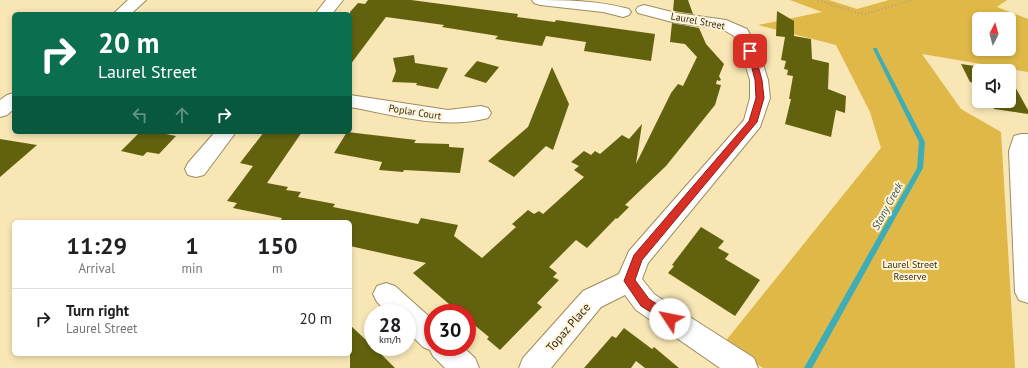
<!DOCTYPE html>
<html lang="en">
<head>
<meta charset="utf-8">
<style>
	:root { --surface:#fff; --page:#f6f6f6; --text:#202124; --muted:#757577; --line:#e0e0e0 }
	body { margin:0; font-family:"PT Sans",sans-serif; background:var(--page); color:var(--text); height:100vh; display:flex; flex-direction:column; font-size:15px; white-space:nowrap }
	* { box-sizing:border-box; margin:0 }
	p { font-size:13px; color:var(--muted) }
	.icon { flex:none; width:22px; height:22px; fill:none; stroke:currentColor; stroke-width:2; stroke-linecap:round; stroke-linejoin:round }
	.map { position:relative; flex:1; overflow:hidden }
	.details { position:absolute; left:12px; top:220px; width:340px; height:136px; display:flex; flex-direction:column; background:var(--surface); border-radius:6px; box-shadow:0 2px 6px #0003 }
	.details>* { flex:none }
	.hud { position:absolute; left:12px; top:12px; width:340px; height:122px; border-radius:6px; box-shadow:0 2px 6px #0003; background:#0b6e4f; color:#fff; overflow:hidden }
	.needle { width:26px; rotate:6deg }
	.buttons { position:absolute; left:972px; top:12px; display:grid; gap:8px }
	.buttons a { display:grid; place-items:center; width:44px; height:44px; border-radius:6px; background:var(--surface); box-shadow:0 2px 6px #0003; font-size:20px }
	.speed { position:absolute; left:364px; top:304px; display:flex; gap:8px; font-size:20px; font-weight:700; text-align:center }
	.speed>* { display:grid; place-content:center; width:52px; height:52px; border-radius:50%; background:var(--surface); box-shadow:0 2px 6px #0003; line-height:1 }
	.speed small { font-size:10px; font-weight:400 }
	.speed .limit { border:6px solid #d22; background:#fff; color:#111 }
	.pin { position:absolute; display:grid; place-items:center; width:34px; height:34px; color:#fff; margin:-17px; border-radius:8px; box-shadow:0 2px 6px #0006 }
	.me { position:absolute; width:44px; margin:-22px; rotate:304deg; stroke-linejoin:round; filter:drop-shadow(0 0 3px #0008) }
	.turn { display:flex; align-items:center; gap:14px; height:84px; padding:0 20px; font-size:18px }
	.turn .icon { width:52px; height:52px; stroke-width:2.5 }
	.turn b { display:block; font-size:28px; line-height:34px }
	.lanes { display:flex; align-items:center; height:38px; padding:0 20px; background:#0003; justify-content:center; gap:20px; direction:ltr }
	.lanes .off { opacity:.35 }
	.eta { display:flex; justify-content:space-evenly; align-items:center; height:68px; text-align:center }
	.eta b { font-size:24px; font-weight:800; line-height:28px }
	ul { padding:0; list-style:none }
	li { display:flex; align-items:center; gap:12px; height:60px; padding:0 20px; border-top:1px solid var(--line) }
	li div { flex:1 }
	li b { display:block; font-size:15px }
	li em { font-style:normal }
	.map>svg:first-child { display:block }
	.green { fill:#dfb847; fill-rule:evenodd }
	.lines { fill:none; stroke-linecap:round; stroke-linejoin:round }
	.stream { fill:#3dadb8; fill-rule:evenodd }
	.building { fill:#62620e }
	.minor-casing { stroke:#9e8c5f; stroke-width:2 }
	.path { stroke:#afa27c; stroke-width:2; stroke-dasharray:1 2.5; stroke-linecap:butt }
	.minor { fill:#fff; fill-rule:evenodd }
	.route { fill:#d93025; stroke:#8d1f18 }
	.labels { text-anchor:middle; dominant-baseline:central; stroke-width:4; stroke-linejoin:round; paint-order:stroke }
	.street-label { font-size:10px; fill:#352e1b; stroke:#fff4d7 }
	.park-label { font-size:10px; fill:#39311a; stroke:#fff4d7 }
	.water-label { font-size:11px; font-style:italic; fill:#37575d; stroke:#fff4d7 }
	.near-street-label { font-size:12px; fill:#352e1b; stroke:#fff4d7 }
</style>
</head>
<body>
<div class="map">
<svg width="1028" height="368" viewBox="0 0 1028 368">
	<rect width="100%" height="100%" fill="#f8e6b5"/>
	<!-- green -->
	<path class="green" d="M790 0H829L857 9 889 0H1007L997 7 1028 19V72L922 54 961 109 1001 132 1015 368H763L724 343 881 148 870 112 836 45 758 25 822 12ZM979 19H1009V49H979Z"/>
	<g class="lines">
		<!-- stream -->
		<polygon class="stream" points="873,48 877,48 877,49 925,142 923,168 812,368 804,368 917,168 919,142 873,49"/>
	</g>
	<!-- building -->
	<g class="building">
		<polygon points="368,0 411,0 518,14 517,17 555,22 556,20 655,34 651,61 584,51 586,42 546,36 542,46 495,39 498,36 442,27 444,25 386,17 350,65 350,12 358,3 365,4"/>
		<polygon points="674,0 688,0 693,14 673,11"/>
		<polygon points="777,11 794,21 794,36 811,39 812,59 829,63 828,89 846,96 845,113 836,110 831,137 785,124 791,99 789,99 793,76 787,75 788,70 784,69 786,61 781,60 785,37 776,36"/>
		<polygon points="672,23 699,28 706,44 724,64 719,76 721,80 719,81 717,80 716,84 721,85 715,105 666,166 625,205 629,207 617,219 616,218 587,248 576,240 549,267 557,273 553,277 559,280 537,303 542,307 500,350 487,339 489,337 467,319 467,313 457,311 413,273 426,263 350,246 350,222 280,222 282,218 233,208 237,203 227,201 253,166 240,163 264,132 302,132 267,183 288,187 286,190 301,192 298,197 335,204 333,207 418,224 421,218 458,225 454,236 482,258 516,227 512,224 528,210 534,214 539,211 543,214 584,177 574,170 579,166 571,162 584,151 591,155 595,151 600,154 622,135 629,139 642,124 636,164 671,93 678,84 683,86 697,57 685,44 670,42"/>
		<polygon points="414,55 415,63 448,68 438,89 416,85 417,83 392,82 396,71 393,58"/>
		<polygon points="477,61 499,67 486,83 464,76"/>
		<polygon points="961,64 982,67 983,70 993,71 979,71 979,84 970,82"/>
		<polygon points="552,67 569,104 553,150 546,146 514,177 488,161 528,127"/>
		<polygon points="1009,76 1028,110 1028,114 994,109 990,101 1009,101"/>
		<polygon points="140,132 156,132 176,136 159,154 147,152 143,156 121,151"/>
		<polygon points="347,132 416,140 414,143 449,144 449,147 464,148 460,173 404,170 403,172 379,170 382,162 334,153"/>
		<polygon points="0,139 37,145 0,177"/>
		<polygon points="701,227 724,241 718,248 729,254 725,259 760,280 735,316 668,273 674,266 672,265"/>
		<polygon points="350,325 381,354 395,368 350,368"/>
		<polygon points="624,328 652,349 654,347 679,368 645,368 636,361 631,368 584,368 612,336 616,338"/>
	</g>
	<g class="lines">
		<defs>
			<g id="minor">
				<polygon points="128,0 146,0 131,14 113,14"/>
				<polygon points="326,0 343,0 332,14 315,14"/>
				<path d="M532 0C566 0 596 0 629 9L631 12 629 15 623 17 603 12 540 5 534 3Z"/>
				<polygon points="644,5 676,13 726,20 747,29 759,51 768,80 770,98 760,127 648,263 642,279 654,294 754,358 758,368 720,368 636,310 625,295 601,307 551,368 519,368 523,358 583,291 619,274 629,251 744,120 750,98 750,80 741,51 734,36 722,29 676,23 638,13 636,10 638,7"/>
				<polygon points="14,93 14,109 7,115 0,117 0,100 7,95"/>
				<path d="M350 95 448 110 481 106 488 108 491 113 488 118C443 130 395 115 350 107Z"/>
				<polygon points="215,132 236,132 204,175 196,177 188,175 185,169 188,163"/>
				<polygon points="1021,134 1028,134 1028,303 1019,300 1015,292 1009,151 1014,136"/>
				<polygon points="386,283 395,286 433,320 433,347 463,347 475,358 479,368 445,368 433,356 430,350 423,347 407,331 407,313 388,313 377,302 373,294 377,286"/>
			</g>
		</defs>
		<!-- minor casing -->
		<use href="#minor" class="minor-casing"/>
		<!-- path -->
		<polyline class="path" points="818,0 854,12 866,14 912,0"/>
		<!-- minor -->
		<use href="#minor" class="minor"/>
	</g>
	<!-- route -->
	<polygon class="route" points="747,49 754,51 762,80 764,98 757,122 642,260 635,280 649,299 674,315 675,319 674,322 670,324 641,306 624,281 634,255 749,121 756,98 755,80"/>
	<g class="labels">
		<!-- street labels -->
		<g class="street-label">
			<text transform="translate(698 21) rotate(11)">Laurel Street</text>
			<text transform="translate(415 112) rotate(9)">Poplar Court</text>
		</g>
		<!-- park labels -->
		<g class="park-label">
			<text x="910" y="264">Laurel Street<tspan x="910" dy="12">Reserve</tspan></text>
		</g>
		<!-- water labels -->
		<g class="water-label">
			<text transform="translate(887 206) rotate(-61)">Stony Creek</text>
		</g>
		<!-- near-street labels -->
		<g class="near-street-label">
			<text transform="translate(568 327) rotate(-49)">Topaz Place</text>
		</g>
	</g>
</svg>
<div class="buttons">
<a><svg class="needle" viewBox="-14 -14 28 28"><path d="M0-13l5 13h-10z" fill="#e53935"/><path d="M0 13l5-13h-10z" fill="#757577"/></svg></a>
<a><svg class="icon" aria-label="sound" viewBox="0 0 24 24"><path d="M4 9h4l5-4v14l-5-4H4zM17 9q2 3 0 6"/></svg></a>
</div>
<div class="speed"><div>28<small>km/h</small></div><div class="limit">30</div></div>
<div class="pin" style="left:750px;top:51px;background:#d93025"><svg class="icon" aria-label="arrive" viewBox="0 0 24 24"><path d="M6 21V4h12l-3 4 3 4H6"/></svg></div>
<svg class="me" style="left:670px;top:319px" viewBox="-20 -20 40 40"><circle r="19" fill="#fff"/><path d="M0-13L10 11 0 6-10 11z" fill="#d93025"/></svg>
<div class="hud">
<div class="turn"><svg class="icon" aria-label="right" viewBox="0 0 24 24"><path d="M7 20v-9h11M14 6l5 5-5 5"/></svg><div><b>20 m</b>Laurel Street</div></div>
<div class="lanes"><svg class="icon off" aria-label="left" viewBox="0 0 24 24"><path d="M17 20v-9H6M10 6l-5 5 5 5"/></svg><svg class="icon off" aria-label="ahead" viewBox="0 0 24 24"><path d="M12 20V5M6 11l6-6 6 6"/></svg><svg class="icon" aria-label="right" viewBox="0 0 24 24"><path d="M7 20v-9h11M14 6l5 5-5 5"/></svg></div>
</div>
<section class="details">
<div class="eta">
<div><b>11:29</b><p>Arrival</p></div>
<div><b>1</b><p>min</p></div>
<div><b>150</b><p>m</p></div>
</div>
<ul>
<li><svg class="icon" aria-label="right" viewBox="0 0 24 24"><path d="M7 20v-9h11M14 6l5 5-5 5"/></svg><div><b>Turn right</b><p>Laurel Street</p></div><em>20 m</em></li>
</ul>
</section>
</div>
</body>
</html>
